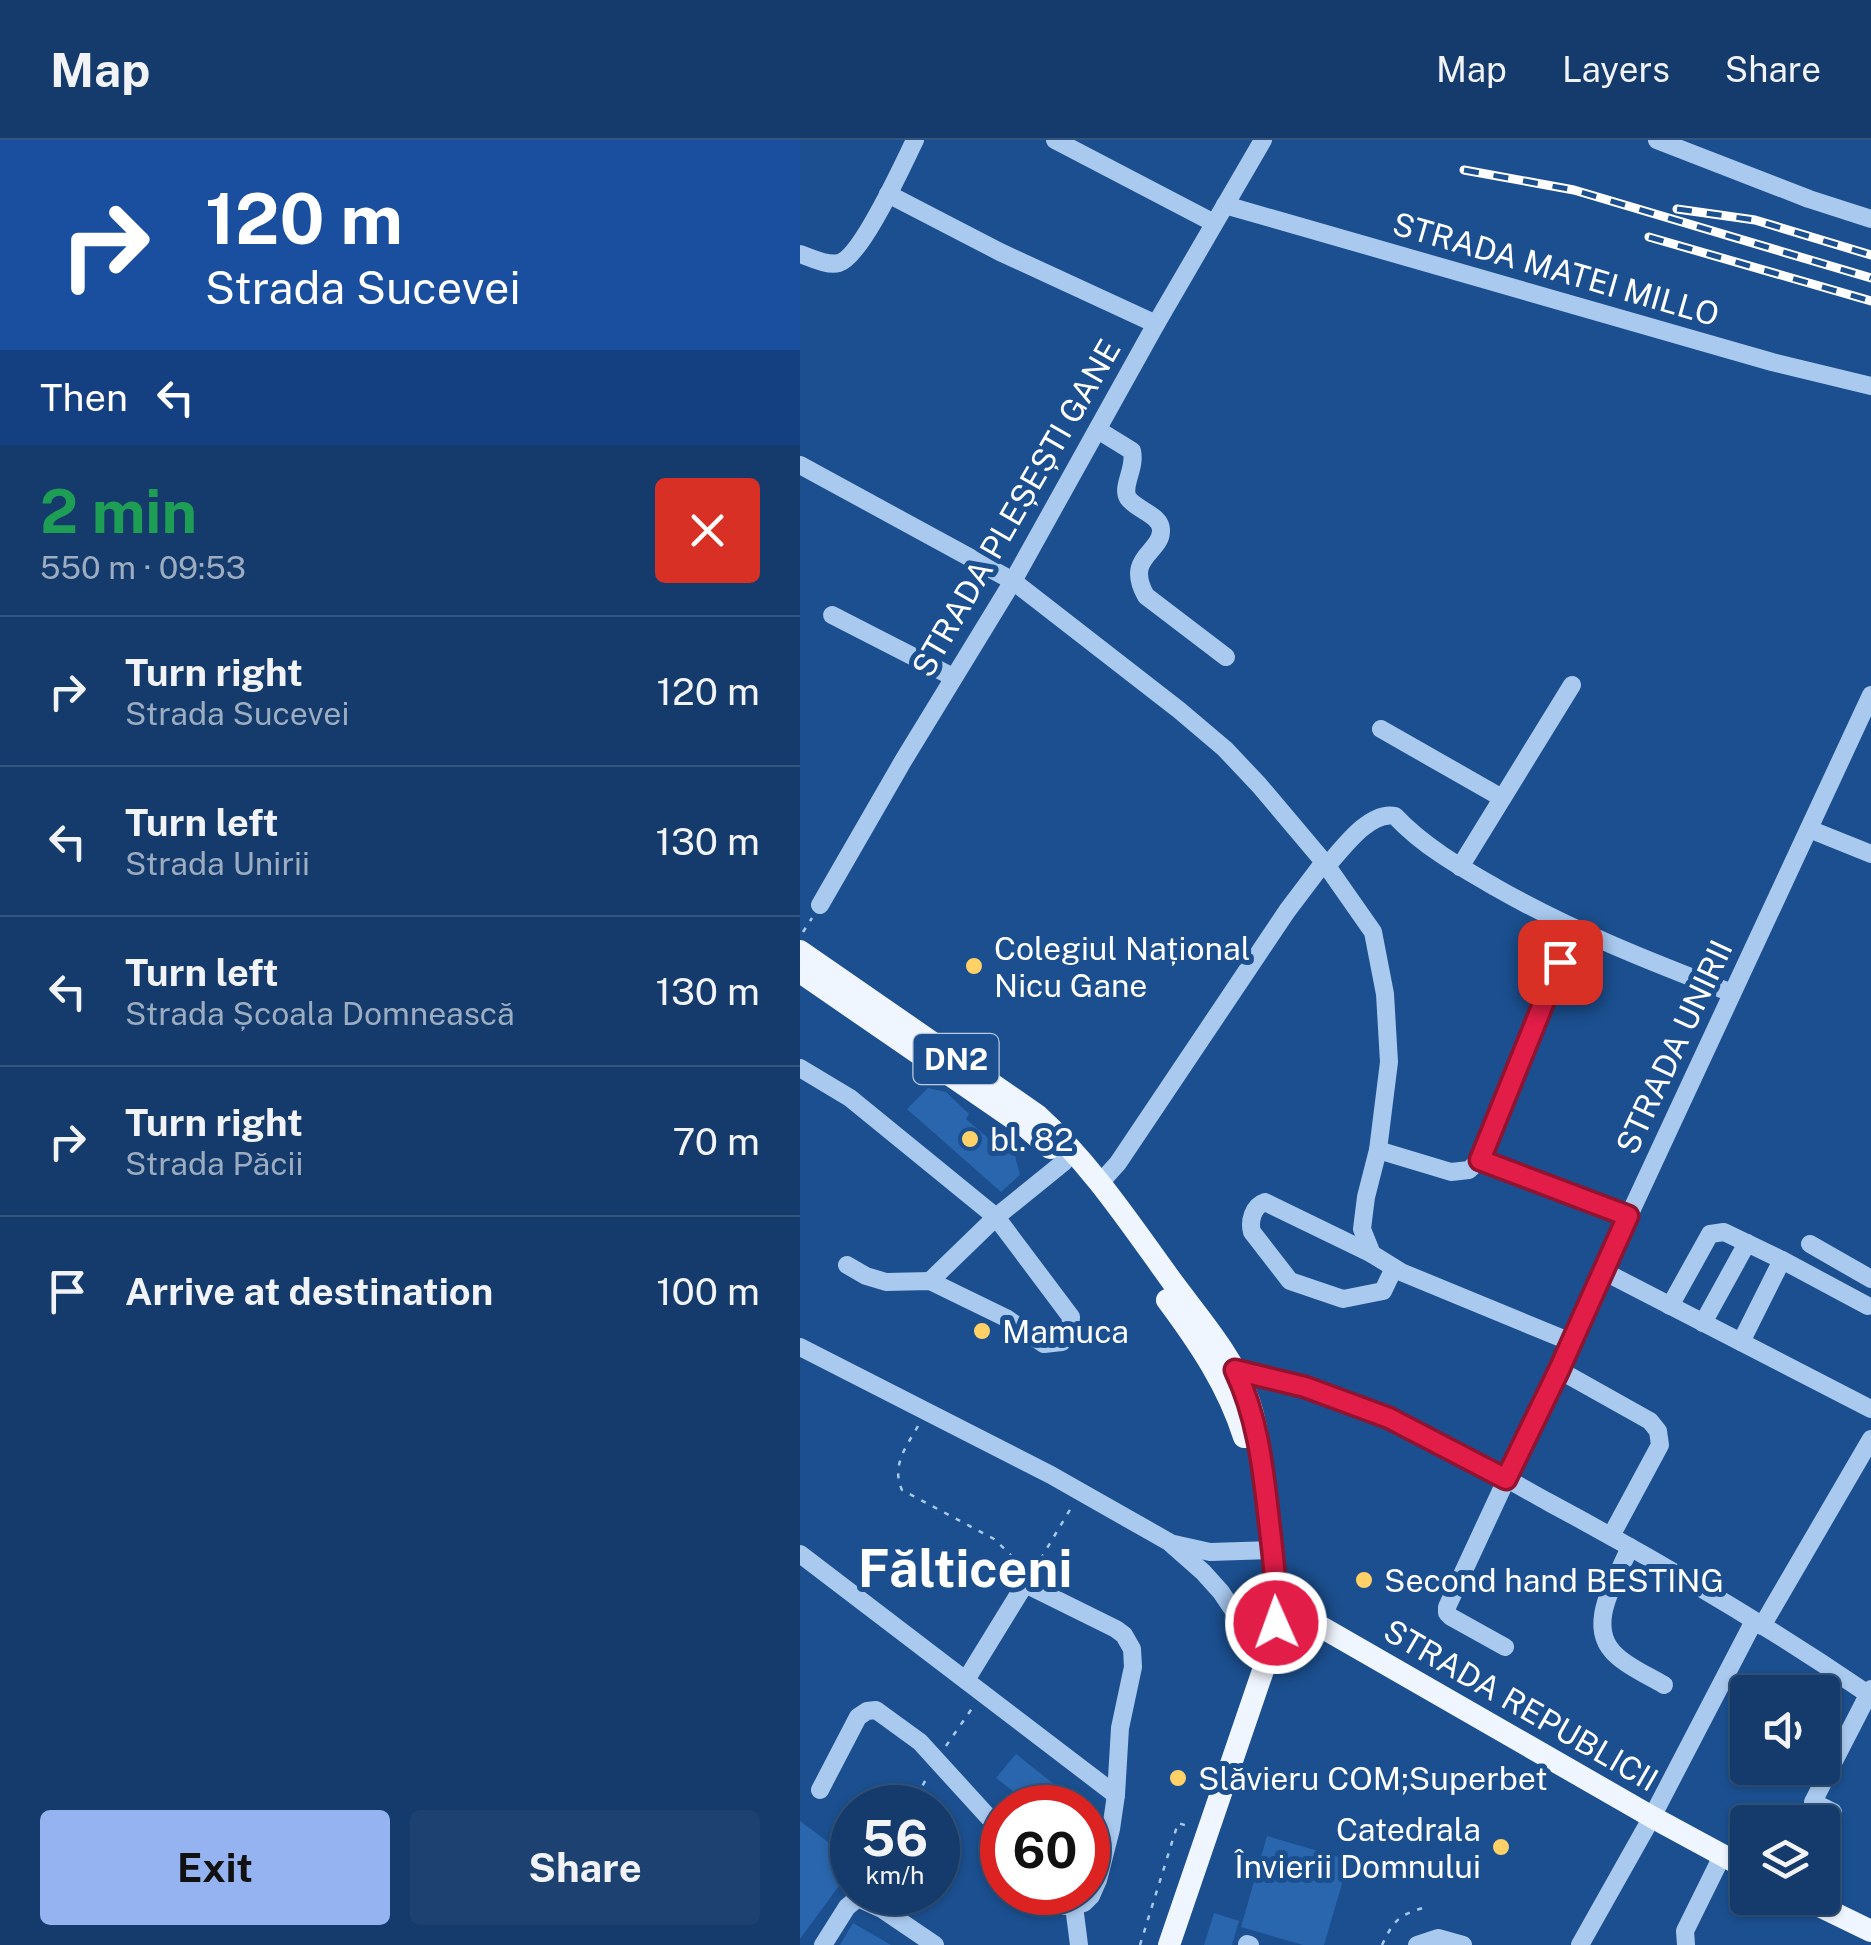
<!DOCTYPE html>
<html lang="en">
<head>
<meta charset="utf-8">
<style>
	:root { --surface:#143b6b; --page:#1d4271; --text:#f1f3f6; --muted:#9dadc1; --line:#33557e; --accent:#95b2f1 }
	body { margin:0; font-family:"Public Sans",sans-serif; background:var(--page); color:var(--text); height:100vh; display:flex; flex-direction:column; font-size:38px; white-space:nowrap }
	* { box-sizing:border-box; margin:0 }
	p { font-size:32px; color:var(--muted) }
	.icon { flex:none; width:55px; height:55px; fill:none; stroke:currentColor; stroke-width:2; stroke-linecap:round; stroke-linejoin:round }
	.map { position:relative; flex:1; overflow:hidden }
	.panel { display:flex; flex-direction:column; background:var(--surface); width:800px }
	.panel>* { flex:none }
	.guide { background:#1a4fa0; color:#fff; overflow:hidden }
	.fabs { position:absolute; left:930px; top:1535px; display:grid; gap:20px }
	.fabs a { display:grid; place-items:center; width:110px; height:110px; border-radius:10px; background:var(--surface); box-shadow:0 2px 8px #0004,0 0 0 2px var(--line); font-size:50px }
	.speed { position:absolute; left:30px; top:1645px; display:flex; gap:20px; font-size:50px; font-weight:700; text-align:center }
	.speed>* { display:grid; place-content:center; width:130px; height:130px; border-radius:50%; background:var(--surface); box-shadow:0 2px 8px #0004,0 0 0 2px var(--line); line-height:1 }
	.speed small { font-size:25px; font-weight:400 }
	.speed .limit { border:15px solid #d22; background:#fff; color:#111 }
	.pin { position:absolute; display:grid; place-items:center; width:85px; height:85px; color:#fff; margin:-42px; border-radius:20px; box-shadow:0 5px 15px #0006 }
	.me { position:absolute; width:110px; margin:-55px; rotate:358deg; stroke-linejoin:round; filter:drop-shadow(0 0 8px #0008) }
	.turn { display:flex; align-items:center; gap:35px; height:210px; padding:0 40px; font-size:45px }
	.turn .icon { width:130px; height:130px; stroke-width:2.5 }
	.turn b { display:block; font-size:70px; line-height:85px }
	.then { display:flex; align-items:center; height:95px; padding:0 40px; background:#0003; gap:20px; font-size:38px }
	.round { display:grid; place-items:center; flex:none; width:105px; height:105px; border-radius:10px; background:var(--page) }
	.headline { display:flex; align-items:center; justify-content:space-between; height:170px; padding:0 40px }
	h1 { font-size:60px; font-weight:700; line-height:75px; color:#1e9e55 }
	.primary-button { display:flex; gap:20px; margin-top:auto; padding:20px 40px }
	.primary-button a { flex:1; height:115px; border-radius:10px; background:var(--accent); color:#111; font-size:40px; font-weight:700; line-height:115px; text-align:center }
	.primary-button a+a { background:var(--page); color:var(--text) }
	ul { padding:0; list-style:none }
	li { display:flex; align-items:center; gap:30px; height:150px; padding:0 40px; border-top:2px solid var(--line) }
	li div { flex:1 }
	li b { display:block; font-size:38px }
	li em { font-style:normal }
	header { display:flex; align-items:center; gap:60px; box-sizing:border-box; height:140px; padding:0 50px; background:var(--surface); border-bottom:2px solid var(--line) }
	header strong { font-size:48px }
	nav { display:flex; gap:55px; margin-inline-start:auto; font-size:35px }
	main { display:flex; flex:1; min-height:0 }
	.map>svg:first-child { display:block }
	.building { fill:#2a66ad }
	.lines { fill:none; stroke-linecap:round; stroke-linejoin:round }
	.path { stroke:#a9c9ee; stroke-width:2.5; stroke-dasharray:5 8; stroke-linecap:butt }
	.minor { stroke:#a9c9ee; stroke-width:18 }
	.major { stroke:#f0f6ff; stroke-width:22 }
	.rail-casing { stroke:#fff; stroke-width:9 }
	.rail { stroke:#1b4f8f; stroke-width:5; stroke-dasharray:15; stroke-linecap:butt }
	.route-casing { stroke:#92132f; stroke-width:25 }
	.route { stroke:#e11d48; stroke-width:18 }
	.poi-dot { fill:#ffd166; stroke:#1b4f8f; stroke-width:4 }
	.labels { text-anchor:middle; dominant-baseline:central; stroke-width:10; stroke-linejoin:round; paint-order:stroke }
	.shield { fill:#1b4f8f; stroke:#bbcadd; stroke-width:2.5 }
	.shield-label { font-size:30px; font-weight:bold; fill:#fff }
	.street-label { font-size:32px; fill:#fff; stroke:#1b4f8f }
	.poi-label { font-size:32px; fill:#fff; stroke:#1b4f8f; text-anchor:start }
	.town-label { font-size:52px; font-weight:bold; fill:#fff; stroke:#1b4f8f }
</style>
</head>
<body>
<header>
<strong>Map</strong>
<nav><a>Map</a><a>Layers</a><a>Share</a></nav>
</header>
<main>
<section class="panel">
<div class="guide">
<div class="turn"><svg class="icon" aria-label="right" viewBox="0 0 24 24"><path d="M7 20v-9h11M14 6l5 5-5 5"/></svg><div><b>120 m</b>Strada Sucevei</div></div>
<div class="then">Then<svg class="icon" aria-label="left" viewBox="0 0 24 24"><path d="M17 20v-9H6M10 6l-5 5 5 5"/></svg></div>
</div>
<div class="headline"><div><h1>2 min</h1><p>550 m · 09:53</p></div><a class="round" style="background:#d93025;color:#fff"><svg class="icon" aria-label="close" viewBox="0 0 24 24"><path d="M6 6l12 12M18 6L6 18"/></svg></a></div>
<ul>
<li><svg class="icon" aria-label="right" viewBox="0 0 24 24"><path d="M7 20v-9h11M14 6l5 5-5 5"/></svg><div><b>Turn right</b><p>Strada Sucevei</p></div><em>120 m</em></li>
<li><svg class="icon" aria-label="left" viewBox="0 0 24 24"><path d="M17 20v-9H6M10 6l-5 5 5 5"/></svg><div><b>Turn left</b><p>Strada Unirii</p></div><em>130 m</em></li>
<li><svg class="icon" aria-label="left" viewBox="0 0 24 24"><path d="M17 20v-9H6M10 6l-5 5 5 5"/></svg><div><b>Turn left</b><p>Strada Școala Domnească</p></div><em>130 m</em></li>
<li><svg class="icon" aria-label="right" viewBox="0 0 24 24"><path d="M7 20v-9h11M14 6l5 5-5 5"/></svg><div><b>Turn right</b><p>Strada Păcii</p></div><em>70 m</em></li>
<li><svg class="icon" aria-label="arrive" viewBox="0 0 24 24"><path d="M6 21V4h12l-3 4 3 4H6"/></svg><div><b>Arrive at destination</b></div><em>100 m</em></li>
</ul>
<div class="primary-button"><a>Exit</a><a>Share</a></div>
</section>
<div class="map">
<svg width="1071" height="1805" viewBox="0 0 1071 1805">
	<rect width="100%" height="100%" fill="#1b4f8f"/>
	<!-- building -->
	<g class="building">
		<polygon points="128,948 146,952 169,974 166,979 188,998 192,994 214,1012 220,1035 201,1052 107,969"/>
		<polygon points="216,1614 284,1668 234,1668 196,1638"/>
		<polygon points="0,1681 52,1720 52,1728 0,1799"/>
		<polygon points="467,1696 549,1720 524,1805 503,1805 441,1787"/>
		<polygon points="414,1773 439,1781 432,1805 404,1805"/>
		<polygon points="53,1783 91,1805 40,1805"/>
	</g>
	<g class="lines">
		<!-- path -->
		<g class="path">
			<polyline points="3,792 12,778"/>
			<path d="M118 1286C106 1307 91 1326 102 1350L194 1399 210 1414 217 1428"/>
			<polyline points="234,1430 271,1368"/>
			<polyline points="507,1518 514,1506"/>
			<polyline points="146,1606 173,1567"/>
			<polyline points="110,1668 129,1634"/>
			<polyline points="340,1805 378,1683 388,1686"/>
			<path d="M582 1805C593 1782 598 1775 623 1768"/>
		</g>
		<!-- minor -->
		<g class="minor">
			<polyline points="255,0 414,83"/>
			<polyline points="857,0 1009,59 1071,79"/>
			<polyline points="88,54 200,112 356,184"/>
			<polyline points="425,65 972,222 1071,246"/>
			<path d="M0 114C12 118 27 126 39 123 62 116 103 24 115 0"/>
			<path d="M298 290 332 311C336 329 321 346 328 358 336 370 362 375 361 391 361 413 324 417 346 456L426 517"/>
			<polyline points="0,325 213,441 379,570 425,609 459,645 524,722 573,792 585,854 589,922 578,1010 566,1057 562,1089 572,1114 601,1132 771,1202"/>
			<polyline points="32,475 153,537"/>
			<polyline points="581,589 702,658"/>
			<polyline points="1009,689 1071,714"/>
			<path d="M527 726C542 709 570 670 595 676 623 706 660 727 695 747 770 790 851 822 932 853"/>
			<polyline points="660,727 772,545"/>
			<polyline points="20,765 103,621 213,441 356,184 463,0"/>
			<polyline points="0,928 50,958 196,1077 271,1177 270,1193 262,1202 244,1204 206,1178 130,1141 86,1142 66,1136 47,1125"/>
			<polyline points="578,1010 651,1032 669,1030 680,1019 773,789"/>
			<polyline points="680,1019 827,1077"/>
			<polyline points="300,1043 318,1023 487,771 524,722"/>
			<polyline points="1010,1104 1071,1139"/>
			<path d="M572 1114 465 1062C453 1066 449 1081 452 1092L490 1141 543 1159 583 1151 594 1128"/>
			<polyline points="982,1120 1068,1166"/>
			<polyline points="803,1131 1071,1269"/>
			<polyline points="130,1141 196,1077 264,1022"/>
			<polyline points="870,1166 910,1094 924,1092 982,1120 941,1202"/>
			<polyline points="903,1183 947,1103"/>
			<polyline points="0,1207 251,1335 369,1402 403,1432 421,1452 456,1504 470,1510"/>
			<polyline points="759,1230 850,1281 858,1291 860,1305 811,1396"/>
			<path d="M429 1231 435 1230C487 1241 539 1256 588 1277 644 1301 697 1334 750 1363 860 1422 968 1486 1071 1556"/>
			<polyline points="374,1404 410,1412 472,1410"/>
			<path d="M830 1407C817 1439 783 1487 817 1516 830 1528 849 1536 864 1545"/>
			<polyline points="0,1414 316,1655"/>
			<polyline points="962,1486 1071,1299"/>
			<path d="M705 1507 651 1477 647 1473V1467C789 1163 931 859 1071 555"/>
			<polyline points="166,1540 225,1444 316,1489 324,1495 332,1509 333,1527 320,1588 316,1655 311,1689 298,1740 291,1756 284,1763 274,1766 261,1766 252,1761 246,1752"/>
			<polyline points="20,1650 58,1577 67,1571 76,1570 120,1602 202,1692"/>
			<polyline points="1022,1692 1033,1672 1013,1662 1071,1549"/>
			<polyline points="274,1766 279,1805"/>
			<polyline points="447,1804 450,1805"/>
			<polyline points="23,1805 47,1767 58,1758 82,1769 135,1805"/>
			<polyline points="617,1805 638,1798 663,1805"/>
			<polyline points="780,1805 852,1677 954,1481"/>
			<polyline points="886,1805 885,1791 922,1716"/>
		</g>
		<!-- major -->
		<g class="major">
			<path d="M0 811 237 975C290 1023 329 1082 371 1140 399 1178 433 1216 449 1261 457 1285 460 1311 463 1336 472 1393 482 1453 470 1510L369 1805"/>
			<polyline points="0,832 227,988 250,1008"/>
			<path d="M367 1160C399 1203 428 1246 444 1297"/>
			<polyline points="466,1458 476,1461 852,1677 948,1729"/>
			<polyline points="1003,1758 1071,1791"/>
		</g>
		<defs>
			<g id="rail">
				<polyline points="664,30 774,50 1071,138"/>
				<polyline points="877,69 955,80 1071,115"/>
				<polyline points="849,97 1071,161"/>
			</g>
		</defs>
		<!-- rail casing -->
		<use href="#rail" class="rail-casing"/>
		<!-- rail -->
		<use href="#rail" class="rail"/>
	</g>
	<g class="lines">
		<defs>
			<path id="route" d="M476 1483C477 1449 473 1415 469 1381 463 1329 458 1278 435 1230L505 1247 589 1278 706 1339 759 1230 828 1076 680 1020 760 822"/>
		</defs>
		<!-- route casing -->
		<use href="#route" class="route-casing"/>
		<!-- route -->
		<use href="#route" class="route"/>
	</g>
	<!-- markers -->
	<g class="poi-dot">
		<circle cx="174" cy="826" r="10"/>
		<circle cx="170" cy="999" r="10"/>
		<circle cx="182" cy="1191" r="10"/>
		<circle cx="564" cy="1440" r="10"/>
		<circle cx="378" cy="1638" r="10"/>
		<circle cx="701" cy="1707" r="10"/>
	</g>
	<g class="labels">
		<!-- shield labels -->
		<rect class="shield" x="113.5" y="894" width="85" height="50" rx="8"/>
		<g class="shield-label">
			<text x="156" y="919">DN2</text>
		</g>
		<!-- street labels -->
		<g class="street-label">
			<text transform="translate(756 129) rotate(16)">STRADA MATEI MILLO</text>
			<text transform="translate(216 368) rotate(-60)">STRADA PLEȘEȘTI GANE</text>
			<text transform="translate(874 907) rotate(-65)">STRADA UNIRII</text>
			<text transform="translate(721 1565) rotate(30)">STRADA REPUBLICII</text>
		</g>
		<!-- poi labels -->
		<g class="poi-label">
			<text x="194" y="808">Colegiul Național<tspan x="194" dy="37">Nicu Gane</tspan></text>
			<text x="190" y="999">bl. 82</text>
			<text x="202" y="1191">Mamuca</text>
			<text x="584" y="1440">Second hand BESTING</text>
			<text x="398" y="1638">Slăvieru COM;Superbet</text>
			<text x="681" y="1689" text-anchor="end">Catedrala<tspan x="681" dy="37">Învierii Domnului</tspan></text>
		</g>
		<!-- town labels -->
		<g class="town-label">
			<text x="165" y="1428">Fălticeni</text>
		</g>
	</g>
</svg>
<div class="fabs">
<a><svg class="icon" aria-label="sound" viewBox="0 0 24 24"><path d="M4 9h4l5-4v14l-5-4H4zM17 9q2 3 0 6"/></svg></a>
<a><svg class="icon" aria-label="layers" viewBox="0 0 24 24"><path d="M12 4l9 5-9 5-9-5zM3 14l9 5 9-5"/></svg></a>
</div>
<div class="speed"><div>56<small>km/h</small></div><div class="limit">60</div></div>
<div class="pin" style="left:760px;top:822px;background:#d93025"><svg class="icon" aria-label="arrive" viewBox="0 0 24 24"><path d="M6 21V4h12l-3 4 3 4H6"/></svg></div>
<svg class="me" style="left:476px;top:1483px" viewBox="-20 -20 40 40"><circle r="17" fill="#e11d48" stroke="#fff" stroke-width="3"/><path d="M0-11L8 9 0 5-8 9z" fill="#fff"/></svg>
</div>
</main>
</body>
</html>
